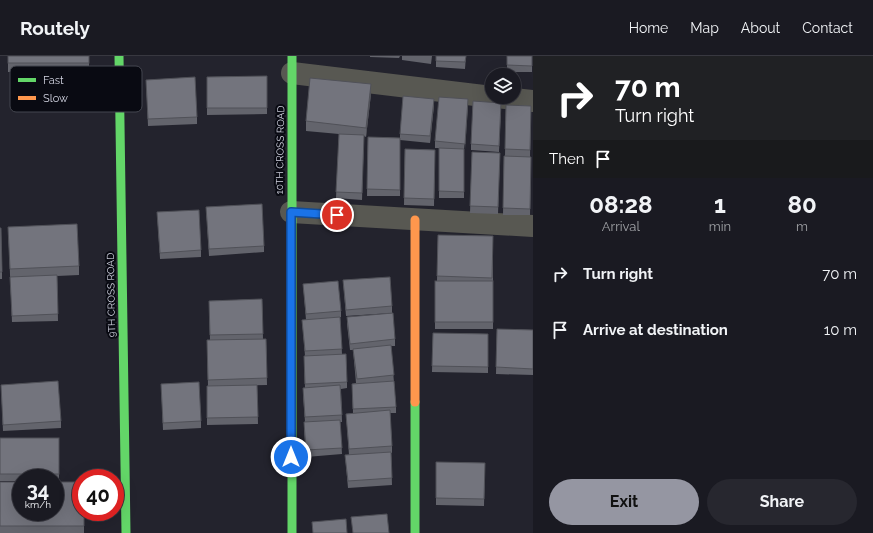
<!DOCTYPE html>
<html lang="en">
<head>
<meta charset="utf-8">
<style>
	:root { --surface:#1a1a22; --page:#27272f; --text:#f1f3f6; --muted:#9fa1a5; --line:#383840; --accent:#9596a2 }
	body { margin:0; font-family:Raleway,sans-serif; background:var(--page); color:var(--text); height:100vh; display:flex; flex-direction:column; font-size:15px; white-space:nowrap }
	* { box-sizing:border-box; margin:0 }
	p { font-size:13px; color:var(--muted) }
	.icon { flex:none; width:22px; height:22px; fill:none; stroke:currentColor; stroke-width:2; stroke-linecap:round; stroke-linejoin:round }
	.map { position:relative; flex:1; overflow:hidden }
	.details { display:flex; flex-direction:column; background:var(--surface); width:340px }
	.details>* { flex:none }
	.top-card { background:#202124; color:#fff; overflow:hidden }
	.controls { position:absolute; left:485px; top:12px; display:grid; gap:8px }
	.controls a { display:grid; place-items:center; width:36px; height:36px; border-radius:50%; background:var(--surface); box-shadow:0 4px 16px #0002,0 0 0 1px var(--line); font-size:20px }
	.speed { position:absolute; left:12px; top:413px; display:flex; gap:8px; font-size:20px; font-weight:700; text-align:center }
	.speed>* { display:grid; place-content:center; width:52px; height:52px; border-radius:50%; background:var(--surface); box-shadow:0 4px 16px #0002,0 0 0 1px var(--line); line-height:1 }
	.speed small { font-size:10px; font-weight:400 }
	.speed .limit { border:6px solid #d22; background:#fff; color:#111 }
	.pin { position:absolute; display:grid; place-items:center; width:34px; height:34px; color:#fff; margin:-17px; border:2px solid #fff; border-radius:50%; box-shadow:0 1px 4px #0007 }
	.me { position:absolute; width:44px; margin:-22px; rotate:0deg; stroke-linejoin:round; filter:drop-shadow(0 0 3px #0008) }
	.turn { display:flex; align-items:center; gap:14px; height:84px; padding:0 16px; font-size:18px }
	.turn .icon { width:52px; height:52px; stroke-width:2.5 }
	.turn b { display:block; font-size:28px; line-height:34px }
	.then { display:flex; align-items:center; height:38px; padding:0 16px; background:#0003; gap:8px; font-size:15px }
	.eta { display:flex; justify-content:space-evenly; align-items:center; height:68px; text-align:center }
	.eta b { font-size:24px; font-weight:700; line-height:28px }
	.cta { display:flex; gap:8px; margin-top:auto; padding:8px 16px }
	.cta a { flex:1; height:46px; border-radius:24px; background:var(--accent); color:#111; font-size:16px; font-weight:700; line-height:46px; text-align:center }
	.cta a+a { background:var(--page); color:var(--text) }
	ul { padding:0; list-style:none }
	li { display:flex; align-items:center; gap:12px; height:56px; padding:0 16px }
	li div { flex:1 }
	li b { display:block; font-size:15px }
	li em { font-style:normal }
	header { display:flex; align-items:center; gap:24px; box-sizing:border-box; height:56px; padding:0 20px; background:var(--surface); border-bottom:1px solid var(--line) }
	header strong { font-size:19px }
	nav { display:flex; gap:22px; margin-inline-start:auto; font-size:14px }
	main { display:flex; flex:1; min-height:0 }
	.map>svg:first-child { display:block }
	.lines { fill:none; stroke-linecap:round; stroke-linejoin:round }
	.street { stroke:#585852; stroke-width:22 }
	.fast { stroke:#63d668; stroke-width:9 }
	.slow { stroke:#ff974d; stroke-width:9 }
	.wall { fill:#63646c }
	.shaded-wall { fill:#505158 }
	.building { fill:#73747d; stroke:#505158 }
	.route-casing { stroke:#114b97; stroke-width:10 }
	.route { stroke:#1a73e8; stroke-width:7 }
	.labels { text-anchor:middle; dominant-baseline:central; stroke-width:4; stroke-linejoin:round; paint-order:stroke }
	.street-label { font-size:10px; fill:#d2d4e1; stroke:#090a12 }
	.key { fill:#090a12; stroke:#454750; stroke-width:1 }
	.key-label { font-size:11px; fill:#d2d4e1 }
</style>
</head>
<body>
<header>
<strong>Routely</strong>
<nav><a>Home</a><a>Map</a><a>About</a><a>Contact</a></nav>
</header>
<main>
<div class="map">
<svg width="533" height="477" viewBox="0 0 533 477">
	<rect width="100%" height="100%" fill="#23232d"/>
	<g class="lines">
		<!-- street -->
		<g class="street">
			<polyline points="292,17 492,41"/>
			<polyline points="496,41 533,45"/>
			<polyline points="291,156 533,170"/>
		</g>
		<!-- fast -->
		<g class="fast">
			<polyline points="119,0 126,477"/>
			<polyline points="292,0 292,477"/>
			<polyline points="415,346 415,477"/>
		</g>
		<!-- slow -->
		<polyline class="slow" points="415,164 415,346"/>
	</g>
	<!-- wall -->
	<g class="wall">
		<rect x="8" y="0" width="81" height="16"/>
		<polygon points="370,0 400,0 399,2 370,1"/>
		<polygon points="402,0 432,0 431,8 402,4"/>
		<polygon points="436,0 466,0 465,13 436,11"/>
		<rect x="507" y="0" width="25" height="16"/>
		<polygon points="267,20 267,58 207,59 207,21"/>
		<polygon points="146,24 197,61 197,68 148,70"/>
		<polygon points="371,38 366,81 364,80 362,144 336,142 339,78 306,75 306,65"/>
		<polygon points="434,49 430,87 400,84 400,140 367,140 368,81 400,82 400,78"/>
		<polygon points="506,49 531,50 530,101 531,101 530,159 503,159 504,100 505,100"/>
		<polygon points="468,50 464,94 464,142 439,142 439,92 443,92 435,92 435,85"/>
		<polygon points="501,53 499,96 471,94 471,88"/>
		<polygon points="405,93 435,94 434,150 404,149"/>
		<polygon points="472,96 500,97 498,158 470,157"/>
		<polygon points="206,151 264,190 264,196 209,200"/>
		<polygon points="157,156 201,194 201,201 160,203"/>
		<polygon points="8,171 79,210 79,219 57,220 58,265 12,266"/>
		<polygon points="0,172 2,216 2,223 0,223"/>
		<polygon points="438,179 493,180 493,273 435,273 435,225 437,225"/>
		<polygon points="343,224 392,250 392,257 346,260"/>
		<polygon points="303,228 341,255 341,261 340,261 342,298 347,326 347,332 341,333 342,366 340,366 342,398 306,401 304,373 304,366 305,366 303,338 303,332 305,332 304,306 304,300 305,300 302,264 306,264"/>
		<polygon points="262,243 263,283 266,283 267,329 229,330 257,329 258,368 207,369 207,330 208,330 207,284 210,284 209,245"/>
		<polygon points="347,261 395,283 395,290 391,290 396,351 396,357 390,357 392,390 392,397 391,397 392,429 348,432 345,399 349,399 346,358 353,357 352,328 356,327 353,294 350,294 347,268"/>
		<polygon points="497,273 533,274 533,319 496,318"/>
		<polygon points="433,277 488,278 488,317 432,316"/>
		<polygon points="161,328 201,365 201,372 163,374"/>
		<polygon points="1,329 61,365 61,372 3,375"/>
		<polygon points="0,382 59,382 59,425 55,425 55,422 21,422 21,425 0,425"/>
		<polygon points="436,406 485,407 484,450 436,449"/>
		<polygon points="0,426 84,456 84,477 0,477"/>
	</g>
	<!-- shaded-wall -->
	<g class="shaded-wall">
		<polygon points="371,28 371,38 366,81 366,72"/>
		<polygon points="434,43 434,49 430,87 430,80"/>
		<polygon points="468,43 468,50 465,94 465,88"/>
	</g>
	<!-- building -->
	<g class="building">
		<rect x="8" y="0" width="81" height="7"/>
		<polygon points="436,0 466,0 465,6 436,5"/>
		<polygon points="507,0 532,0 532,10 507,9"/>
		<polygon points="267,20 267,52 207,52 207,21"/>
		<polygon points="195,21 197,61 148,63 146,24"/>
		<polygon points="310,22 371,28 366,72 306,65"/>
		<polygon points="403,40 434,43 430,80 400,78"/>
		<polygon points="439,41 468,43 465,88 435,85"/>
		<polygon points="473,45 501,47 499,90 471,88"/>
		<polygon points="506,49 531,50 530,94 505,93"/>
		<polygon points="339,78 364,79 362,137 336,136"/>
		<polygon points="368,81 400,82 400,134 367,133"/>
		<polygon points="439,92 464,93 464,136 439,135"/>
		<polygon points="405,93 435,94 434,143 404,142"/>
		<polygon points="472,96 500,97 498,151 470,150"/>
		<polygon points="504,100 531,101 530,153 503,152"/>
		<polygon points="262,148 264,190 209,193 206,151"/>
		<polygon points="199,154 201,194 160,197 157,156"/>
		<polygon points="77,168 79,210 10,213 8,171"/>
		<polygon points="0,172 1,172 2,216 0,216"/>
		<polygon points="438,179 493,180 492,222 437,220"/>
		<polygon points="57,219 58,258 12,260 10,221"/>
		<polygon points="390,221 392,250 346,254 343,224"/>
		<polygon points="338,225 341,255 306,258 303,228"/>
		<rect x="435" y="225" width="58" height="41"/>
		<polygon points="262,243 263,278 210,279 209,245"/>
		<polygon points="393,257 395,283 350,288 347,261"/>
		<polygon points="340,261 342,293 305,295 302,264"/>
		<polygon points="497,273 533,274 533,313 496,311"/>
		<polygon points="433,277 488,278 488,311 432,310"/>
		<polygon points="266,283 267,322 208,324 207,284"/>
		<polygon points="391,289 394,319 357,323 353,293"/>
		<polygon points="346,298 347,326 305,328 304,300"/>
		<polygon points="58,325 61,365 3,369 1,329"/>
		<polygon points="394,325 396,351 353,353 352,328"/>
		<polygon points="199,326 201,365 163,367 161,328"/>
		<polygon points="257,329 258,361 207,362 207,330"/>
		<polygon points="340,329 342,359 305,361 303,332"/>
		<polygon points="390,354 392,390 349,393 346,358"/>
		<polygon points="340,364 342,392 306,394 304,366"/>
		<rect x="0" y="382" width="59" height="36"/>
		<polygon points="391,396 392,422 348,425 345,399"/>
		<polygon points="436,406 485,407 484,443 436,442"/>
		<polygon points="0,426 21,426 21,456 55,456 55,426 81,426 81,456 84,456 84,470 0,470"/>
		<polygon points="387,458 389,477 353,477 351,461"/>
		<polygon points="346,463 347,477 313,477 312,466"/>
	</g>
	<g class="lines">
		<defs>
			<polyline id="route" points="291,401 291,156 337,159"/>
		</defs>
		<!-- route casing -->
		<use href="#route" class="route-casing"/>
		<!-- route -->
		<use href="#route" class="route"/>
	</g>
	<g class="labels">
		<!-- street labels -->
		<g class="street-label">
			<text transform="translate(280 94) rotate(-89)">10TH CROSS ROAD</text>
			<text transform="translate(111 239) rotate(-91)">9TH CROSS ROAD</text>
		</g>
	</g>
	<!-- legend -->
	<rect x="10" y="10" width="132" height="46" rx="6" class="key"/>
	<rect x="18" y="22" width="18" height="4" fill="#63d668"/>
	<rect x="18" y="40" width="18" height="4" fill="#ff974d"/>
	<g class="key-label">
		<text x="43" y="28">Fast</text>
		<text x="43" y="46">Slow</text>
	</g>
</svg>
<div class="controls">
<a><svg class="icon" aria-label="layers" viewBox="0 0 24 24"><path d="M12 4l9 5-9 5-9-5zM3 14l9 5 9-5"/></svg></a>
</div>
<div class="speed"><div>34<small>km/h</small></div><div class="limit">40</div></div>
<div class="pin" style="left:337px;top:159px;background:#d93025"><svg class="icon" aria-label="arrive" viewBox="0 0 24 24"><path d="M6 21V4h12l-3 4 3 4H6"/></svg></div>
<svg class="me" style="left:291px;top:401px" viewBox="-20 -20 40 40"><circle r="17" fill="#1a73e8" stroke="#fff" stroke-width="3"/><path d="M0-11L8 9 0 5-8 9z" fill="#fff"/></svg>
</div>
<section class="details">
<div class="top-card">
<div class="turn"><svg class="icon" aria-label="right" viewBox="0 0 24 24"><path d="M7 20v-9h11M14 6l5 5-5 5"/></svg><div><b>70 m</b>Turn right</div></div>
<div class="then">Then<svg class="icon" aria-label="arrive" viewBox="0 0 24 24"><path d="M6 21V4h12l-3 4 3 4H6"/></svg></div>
</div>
<div class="eta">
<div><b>08:28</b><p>Arrival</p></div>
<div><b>1</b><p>min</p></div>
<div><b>80</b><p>m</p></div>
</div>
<ul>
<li><svg class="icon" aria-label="right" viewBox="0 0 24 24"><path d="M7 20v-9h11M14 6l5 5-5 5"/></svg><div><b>Turn right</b></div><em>70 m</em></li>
<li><svg class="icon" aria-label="arrive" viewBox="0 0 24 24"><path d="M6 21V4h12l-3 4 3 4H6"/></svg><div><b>Arrive at destination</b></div><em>10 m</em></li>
</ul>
<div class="cta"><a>Exit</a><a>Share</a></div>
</section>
</main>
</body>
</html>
